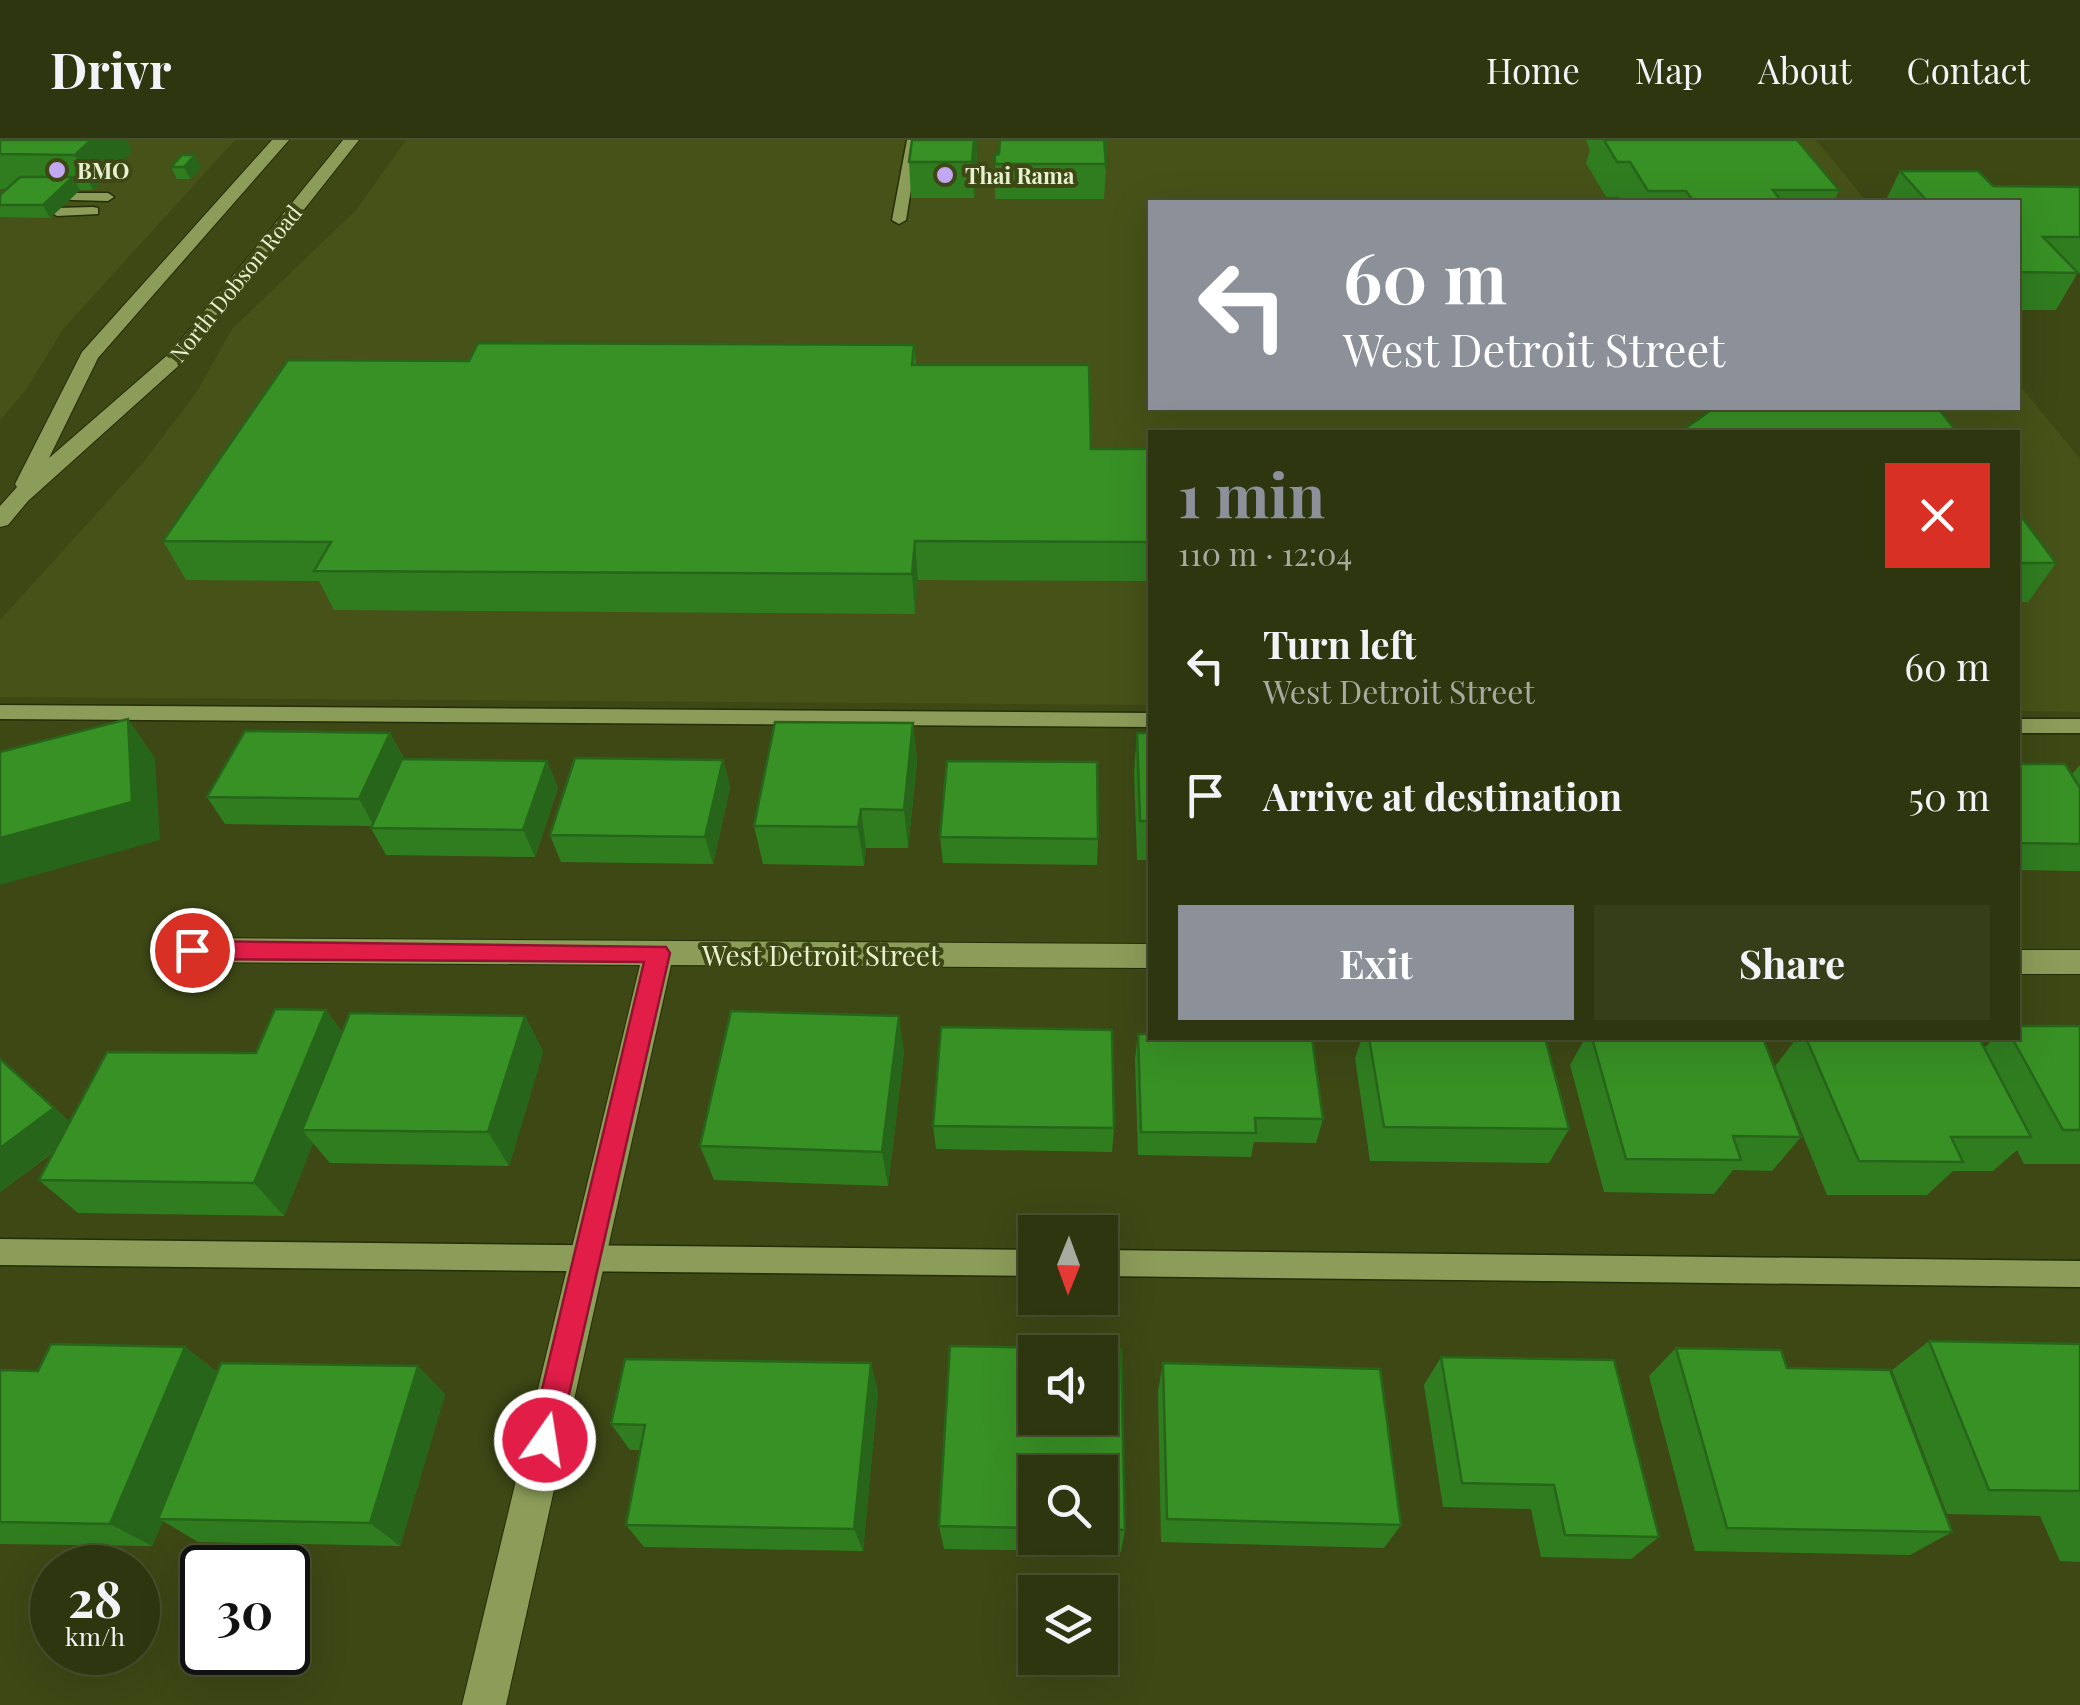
<!DOCTYPE html>
<html lang="en">
<head>
<meta charset="utf-8">
<style>
	:root { --surface:#2e3610; --page:#363e19; --text:#f1f3f6; --muted:#a7ab9f; --line:#495030; --accent:#8c9099 }
	body { margin:0; font-family:"Playfair Display",serif; background:var(--page); color:var(--text); height:100vh; display:flex; flex-direction:column; font-size:38px; white-space:nowrap }
	* { box-sizing:border-box; margin:0 }
	p { font-size:32px; color:var(--muted) }
	.icon { flex:none; width:55px; height:55px; fill:none; stroke:currentColor; stroke-width:2; stroke-linecap:round; stroke-linejoin:round }
	.map { position:relative; flex:1; overflow:hidden }
	.details { position:absolute; left:1148px; top:290px; width:872px; height:610px; display:flex; flex-direction:column; background:var(--surface); border-radius:0px; box-shadow:0 10px 40px #0002,0 0 0 2px var(--line) }
	.details>* { flex:none }
	.hud { position:absolute; left:1148px; top:60px; width:872px; height:210px; border-radius:0px; box-shadow:0 10px 40px #0002,0 0 0 2px var(--line); background:#8c9099; color:#fff; overflow:hidden }
	.needle { width:65px; rotate:181deg }
	.tools { position:absolute; left:1018px; top:1075px; display:grid; gap:20px }
	.tools a { display:grid; place-items:center; width:100px; height:100px; border-radius:0px; background:var(--surface); box-shadow:0 10px 40px #0002,0 0 0 2px var(--line); font-size:50px }
	.speed { position:absolute; left:30px; top:1405px; display:flex; gap:20px; font-size:50px; font-weight:700; text-align:center }
	.speed>* { display:grid; place-content:center; width:130px; height:130px; border-radius:50%; background:var(--surface); box-shadow:0 10px 40px #0002,0 0 0 2px var(--line); line-height:1 }
	.speed small { font-size:25px; font-weight:400 }
	.speed .limit { border:5px solid #111; border-radius:15px; background:#fff; color:#111 }
	.pin { position:absolute; display:grid; place-items:center; width:85px; height:85px; color:#fff; margin:-42px; border:5px solid #fff; border-radius:50%; box-shadow:0 2px 10px #0007 }
	.me { position:absolute; width:110px; margin:-55px; rotate:13deg; stroke-linejoin:round; filter:drop-shadow(0 0 8px #0008) }
	.turn { display:flex; align-items:center; gap:35px; height:210px; padding:0 30px; font-size:45px }
	.turn .icon { width:130px; height:130px; stroke-width:2.5 }
	.turn b { display:block; font-size:70px; line-height:85px }
	.round { display:grid; place-items:center; flex:none; width:105px; height:105px; border-radius:0px; background:var(--page) }
	.head { display:flex; align-items:center; justify-content:space-between; height:170px; padding:0 30px }
	h1 { font-size:60px; font-weight:700; line-height:75px; color:var(--accent) }
	.button { display:flex; gap:20px; margin-top:auto; padding:20px 30px }
	.button a { flex:1; height:115px; border-radius:0px; background:var(--accent); color:#fff; font-size:40px; font-weight:700; line-height:115px; text-align:center }
	.button a+a { background:var(--page); color:var(--text) }
	ul { padding:0; list-style:none }
	li { display:flex; align-items:center; gap:30px; height:130px; padding:0 30px }
	li div { flex:1 }
	li b { display:block; font-size:38px }
	li em { font-style:normal }
	header { display:flex; align-items:center; gap:60px; box-sizing:border-box; height:140px; padding:0 50px; background:var(--surface); border-bottom:2px solid var(--line) }
	header strong { font-size:48px }
	nav { display:flex; gap:55px; margin-inline-start:auto; font-size:35px }
	.map>svg:first-child { display:block }
	.built { fill:#465218 }
	.lines { fill:none; stroke-linecap:round; stroke-linejoin:round }
	.lane-casing { stroke:#252d09; stroke-width:3 }
	.street-casing { stroke:#252d09; stroke-width:2 }
	.secondary-casing { stroke:#252d09; stroke-width:2 }
	.lane { fill:#8c9d59; fill-rule:evenodd }
	.street { fill:#8c9d59; fill-rule:evenodd }
	.secondary { fill:#8c9d59; fill-rule:evenodd }
	.wall { fill:#307d20; fill-rule:evenodd }
	.shaded-wall { fill:#27661a }
	.building { fill:#389125; stroke:#27661a; stroke-width:2.5; fill-rule:evenodd }
	.route { fill:#e11d48; stroke:#92132f; stroke-width:2.5 }
	.poi-dot { fill:#c2a7f2; stroke:#3d4815; stroke-width:4 }
	.labels { text-anchor:middle; dominant-baseline:central; stroke-width:8; stroke-linejoin:round; paint-order:stroke }
	.far-poi-label { font-size:22px; font-weight:bold; fill:#e7f1cf; stroke:#3d4815; text-anchor:start }
	.far-street-label { font-size:22px; fill:#e7f1cf; stroke:#3d4815 }
	.street-label { font-size:28px; fill:#e7f1cf; stroke:#3d4815 }
</style>
</head>
<body>
<header>
<strong>Drivr</strong>
<nav><a>Home</a><a>Map</a><a>About</a><a>Contact</a></nav>
</header>
<div class="map">
<svg width="2080" height="1565" viewBox="0 0 2080 1565">
	<rect width="100%" height="100%" fill="#3d4815"/>
	<!-- built -->
	<g class="built">
		<polygon points="0,0 235,0 63,189 26,250 0,280"/>
		<polygon points="406,0 1816,0 1867,62 1150,62 1150,268 2018,268 2018,243 2080,319 2080,572 2018,571 2018,292 1150,292 1150,565 0,557 0,480 146,319 198,250 232,189 356,70"/>
	</g>
	<g class="lines">
		<defs>
			<g id="lane">
				<polygon points="907,0 919,0 906,80 899,84 892,80"/>
				<polygon points="67,53 108,53 114,57 108,61 72,60 67,59"/>
				<polygon points="93,67 98,68 98,74 57,76 51,72 57,68"/>
				<polygon points="0,565 1150,573 1150,587 0,579"/>
				<rect x="2018" y="579" width="62" height="14"/>
				<polygon points="0,1099 1035,1110 1035,1136 0,1125"/>
				<polygon points="1100,1110 2080,1121 2080,1147 1100,1136"/>
			</g>
			<g id="street">
				<polygon points="192,798 1150,804 1150,828 671,825 506,1565 462,1565 640,825 192,822 181,819 177,810 181,801"/>
				<rect x="2018" y="810" width="62" height="24"/>
			</g>
			<polygon id="secondary" points="272,0 289,0 98,218 49,318 171,212 343,0 359,0 185,220 28,361 8,385 0,387 0,366 17,347 15,344 82,212"/>
		</defs>
		<!-- lane casing -->
		<use href="#lane" class="lane-casing"/>
		<!-- street casing -->
		<use href="#street" class="street-casing"/>
		<!-- secondary casing -->
		<use href="#secondary" class="secondary-casing"/>
		<!-- lane -->
		<use href="#lane" class="lane"/>
		<!-- street -->
		<use href="#street" class="street"/>
		<!-- secondary -->
		<use href="#secondary" class="secondary"/>
	</g>
	<!-- wall -->
	<g class="wall">
		<polygon points="0,0 132,11 93,50 80,50 50,78 0,77 0,65 7,49 0,49"/>
		<polygon points="1108,0 1104,59 995,59 995,15"/>
		<polygon points="1586,0 1797,0 1839,50 1834,62 1622,62 1619,57 1606,57 1586,23 1590,10"/>
		<polygon points="977,13 974,58 911,58 909,22"/>
		<polygon points="171,27 201,28 190,39 177,39"/>
		<polygon points="1900,31 1993,46 2080,47 2080,134 2077,134 2056,170 2018,170 2018,62 1885,62"/>
		<polygon points="914,205 916,225 1091,309 1150,309 1150,441 918,440 915,474 334,470 319,441 186,440 163,401 469,221"/>
		<polygon points="2018,372 2056,423 2028,462 2018,462"/>
		<polygon points="913,583 917,622 908,708 866,708 864,726 763,724 754,686"/>
		<polygon points="390,593 404,619 547,621 558,648 535,717 386,715 371,688 372,686 225,684 207,657"/>
		<polygon points="1137,593 1150,593 1150,720 1137,720 1134,632"/>
		<polygon points="723,620 730,647 713,724 561,722 550,695"/>
		<polygon points="2018,624 2071,635 2080,625 2080,731 2018,730"/>
		<polygon points="940,697 1098,699 1097,725 943,723"/>
		<polygon points="326,870 342,892 525,876 543,912 509,1026 330,1023 313,1003 284,1076 78,1073 39,1040 55,1011 0,1052 0,919 70,982 256,913"/>
		<polygon points="2080,886 2080,1024 2024,1024 2017,1010 1993,1031 1953,1031 1927,1055 1827,1055 1775,926 1797,898 1979,898 1984,908 1995,898 2018,898"/>
		<polygon points="1138,894 1323,979 1316,1003 1254,1002 1251,1017 1138,1015 1135,919"/>
		<polygon points="1362,898 1545,898 1569,989 1549,1023 1370,1021 1355,918"/>
		<polygon points="1585,898 1763,898 1801,997 1772,1031 1733,1030 1714,1054 1604,1052 1570,925"/>
		<polygon points="904,912 888,1046 714,1040 700,1006"/>
		<polygon points="933,986 1114,988 1112,1012 936,1009"/>
		<polygon points="1929,1201 2080,1204 2080,1422 2060,1421 2040,1376 1947,1374 1892,1230"/>
		<path d="M950 1206 1121 1209 1125 1390 1121 1412 944 1409 939 1386ZM1035 1212H1100V1278H1035ZM1035 1332H1100V1398H1035Z"/>
		<polygon points="185,1207 217,1232 445,1254 400,1406 198,1402 163,1381 152,1406 0,1404 0,1230 38,1231"/>
		<polygon points="1676,1208 1787,1228 1952,1392 1910,1415 1695,1411 1649,1236"/>
		<polygon points="1441,1217 1659,1397 1631,1419 1541,1417 1531,1369 1443,1367 1424,1245"/>
		<polygon points="1163,1223 1401,1385 1384,1408 1161,1402 1158,1251"/>
		<polygon points="878,1251 863,1411 644,1407 626,1385 640,1310 630,1310 611,1284"/>
	</g>
	<!-- shaded-wall -->
	<g class="shaded-wall">
		<polygon points="91,0 127,0 132,11 93,50 75,15"/>
		<polygon points="974,0 977,0 977,13 974,58 972,22"/>
		<polygon points="1103,0 1108,0 1107,28 1105,29"/>
		<polygon points="195,15 201,28 190,39 184,27"/>
		<polygon points="73,37 80,50 50,78 43,65"/>
		<polygon points="915,401 918,440 915,474 912,434"/>
		<polygon points="128,579 155,618 160,700 0,745 0,698"/>
		<polygon points="913,583 917,622 908,708 904,670"/>
		<polygon points="390,593 404,620 374,686 359,659"/>
		<polygon points="723,620 730,647 713,724 705,697"/>
		<polygon points="547,621 558,648 535,717 523,690"/>
		<polygon points="861,669 866,708 864,726 858,687"/>
		<polygon points="326,870 352,906 302,990 313,1003 284,1076 254,1043"/>
		<polygon points="525,876 543,912 509,1026 488,992"/>
		<polygon points="899,876 904,912 888,1046 882,1012"/>
		<polygon points="54,968 80,991 0,1052 0,1008"/>
		<polygon points="185,1207 221,1235 158,1379 163,1381 152,1406 110,1384"/>
		<polygon points="871,1223 878,1251 863,1411 854,1389"/>
		<polygon points="418,1226 445,1254 400,1406 370,1383"/>
	</g>
	<!-- building -->
	<g class="building">
		<polygon points="0,0 91,0 75,15 0,14"/>
		<polygon points="912,0 974,0 972,22 909,22"/>
		<polygon points="1000,0 1104,0 1106,24 995,24 995,15 999,14"/>
		<polygon points="1604,0 1797,0 1839,50 1773,50 1782,62 1694,62 1686,51 1648,51 1630,22 1617,22"/>
		<polygon points="182,15 195,15 184,27 171,27"/>
		<polygon points="1900,31 1978,31 1993,46 2080,47 2080,97 2043,97 2078,133 2018,132 2018,62 1928,62"/>
		<polygon points="20,37 73,37 43,65 0,65 0,55"/>
		<polygon points="478,203 914,205 912,225 1089,225 1091,309 1150,309 1150,402 915,401 912,434 314,431 331,402 163,401 288,220 469,221"/>
		<polygon points="1714,268 1938,268 1957,292 1567,292 1567,291 1680,292"/>
		<polygon points="2018,372 2056,423 2018,423"/>
		<polygon points="128,579 132,662 0,698 0,612"/>
		<polygon points="775,582 913,583 904,670 861,669 858,687 754,686"/>
		<polygon points="245,591 390,593 359,659 207,657"/>
		<polygon points="1137,593 1150,593 1150,681 1140,681"/>
		<polygon points="575,618 723,620 705,697 550,695"/>
		<polygon points="402,619 547,621 523,690 371,688"/>
		<polygon points="947,621 1097,622 1098,699 940,697"/>
		<polygon points="2018,624 2065,624 2080,648 2080,704 2018,703"/>
		<polygon points="275,869 326,870 254,1043 39,1040 107,912 256,913"/>
		<polygon points="731,871 899,876 882,1012 700,1006"/>
		<polygon points="350,873 525,876 488,992 302,990"/>
		<polygon points="2018,886 2080,886 2080,990 2063,990 2012,898 2018,898"/>
		<polygon points="941,887 1112,890 1114,988 933,986"/>
		<polygon points="1138,894 1150,894 1150,898 1312,898 1323,979 1255,978 1256,993 1141,992"/>
		<polygon points="1369,898 1545,898 1569,989 1384,987"/>
		<polygon points="1592,898 1763,898 1801,997 1733,996 1741,1020 1626,1019"/>
		<polygon points="1806,898 1979,898 2031,997 1951,997 1963,1022 1859,1021"/>
		<polygon points="0,919 54,968 0,1008"/>
		<polygon points="1929,1201 2080,1204 2080,1351 1989,1350"/>
		<polygon points="51,1204 185,1207 110,1384 0,1382 0,1230 38,1231"/>
		<path d="M950 1206 1121 1209 1125 1390 1100 1389V1332H1035V1388L939 1386ZM1035 1212H1100V1278H1035Z"/>
		<polygon points="1676,1208 1781,1210 1787,1228 1890,1230 1952,1392 1727,1388"/>
		<polygon points="1441,1217 1614,1220 1659,1397 1565,1395 1554,1345 1462,1343"/>
		<polygon points="625,1219 871,1223 854,1389 626,1385 645,1285 611,1284"/>
		<polygon points="221,1223 418,1226 370,1383 158,1379"/>
		<polygon points="1163,1223 1380,1229 1401,1385 1167,1379"/>
	</g>
	<!-- route -->
	<polygon class="route" points="192,801 666,807 670,813 556,1311 545,1315 535,1311 530,1300 644,822 192,819 180,810"/>
	<!-- markers -->
	<g class="poi-dot">
		<circle cx="57" cy="30" r="10"/>
		<circle cx="945" cy="35" r="10"/>
	</g>
	<g class="labels">
		<!-- far-poi labels -->
		<g class="far-poi-label">
			<text x="77" y="30">BMO</text>
			<text x="965" y="35">Thai Rama</text>
		</g>
		<!-- far-street labels -->
		<g class="far-street-label">
			<text transform="translate(235 143) rotate(-51)">North Dobson Road</text>
		</g>
		<!-- street labels -->
		<g class="street-label">
			<text x="821" y="814">West Detroit Street</text>
		</g>
	</g>
</svg>
<div class="tools">
<a><svg class="needle" viewBox="-14 -14 28 28"><path d="M0-13l5 13h-10z" fill="#e53935"/><path d="M0 13l5-13h-10z" fill="#a7ab9f"/></svg></a>
<a><svg class="icon" aria-label="sound" viewBox="0 0 24 24"><path d="M4 9h4l5-4v14l-5-4H4zM17 9q2 3 0 6"/></svg></a>
<a><svg class="icon" aria-label="search" viewBox="0 0 24 24"><circle cx="10" cy="10" r="6"/><path d="M15 15l6 6"/></svg></a>
<a><svg class="icon" aria-label="layers" viewBox="0 0 24 24"><path d="M12 4l9 5-9 5-9-5zM3 14l9 5 9-5"/></svg></a>
</div>
<div class="speed"><div>28<small>km/h</small></div><div class="limit">30</div></div>
<div class="pin" style="left:192px;top:810px;background:#d93025"><svg class="icon" aria-label="arrive" viewBox="0 0 24 24"><path d="M6 21V4h12l-3 4 3 4H6"/></svg></div>
<svg class="me" style="left:545px;top:1300px" viewBox="-20 -20 40 40"><circle r="17" fill="#e11d48" stroke="#fff" stroke-width="3"/><path d="M0-11L8 9 0 5-8 9z" fill="#fff"/></svg>
<div class="hud">
<div class="turn"><svg class="icon" aria-label="left" viewBox="0 0 24 24"><path d="M17 20v-9H6M10 6l-5 5 5 5"/></svg><div><b>60 m</b>West Detroit Street</div></div>
</div>
<section class="details">
<div class="head"><div><h1>1 min</h1><p>110 m · 12:04</p></div><a class="round" style="background:#d93025;color:#fff"><svg class="icon" aria-label="close" viewBox="0 0 24 24"><path d="M6 6l12 12M18 6L6 18"/></svg></a></div>
<ul>
<li><svg class="icon" aria-label="left" viewBox="0 0 24 24"><path d="M17 20v-9H6M10 6l-5 5 5 5"/></svg><div><b>Turn left</b><p>West Detroit Street</p></div><em>60 m</em></li>
<li><svg class="icon" aria-label="arrive" viewBox="0 0 24 24"><path d="M6 21V4h12l-3 4 3 4H6"/></svg><div><b>Arrive at destination</b></div><em>50 m</em></li>
</ul>
<div class="button"><a>Exit</a><a>Share</a></div>
</section>
</div>
</body>
</html>
